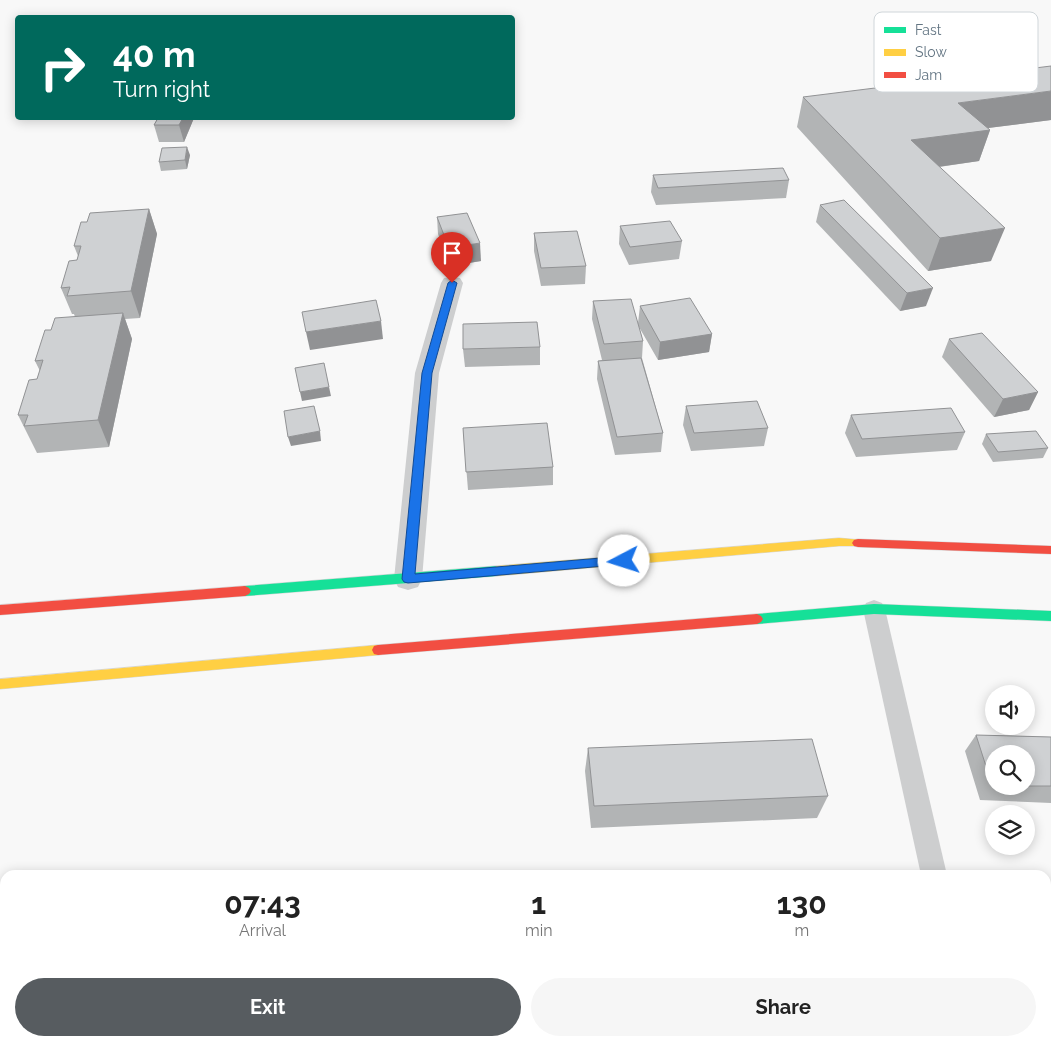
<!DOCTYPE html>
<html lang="en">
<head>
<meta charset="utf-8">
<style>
	:root { --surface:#fff; --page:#f6f6f6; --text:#222; --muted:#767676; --accent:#575c60 }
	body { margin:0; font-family:Raleway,sans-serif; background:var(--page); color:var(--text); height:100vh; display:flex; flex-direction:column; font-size:19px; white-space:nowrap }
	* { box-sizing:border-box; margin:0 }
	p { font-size:16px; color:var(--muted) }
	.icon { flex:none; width:28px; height:28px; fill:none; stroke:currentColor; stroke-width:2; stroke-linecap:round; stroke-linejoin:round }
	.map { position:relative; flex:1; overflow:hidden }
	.details { position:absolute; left:0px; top:870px; width:1051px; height:176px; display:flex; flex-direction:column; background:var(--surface); border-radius:15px 15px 0 0; box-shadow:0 2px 12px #0003 }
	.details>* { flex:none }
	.hud { position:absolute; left:15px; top:15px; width:500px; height:105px; border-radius:5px; box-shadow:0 2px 12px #0003; background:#00695c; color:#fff; overflow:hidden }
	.tools { position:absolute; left:985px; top:685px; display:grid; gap:10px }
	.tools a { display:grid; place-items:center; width:50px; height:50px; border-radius:50%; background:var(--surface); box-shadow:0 2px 12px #0003; font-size:25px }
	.pin { position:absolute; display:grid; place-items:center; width:42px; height:42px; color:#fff; margin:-51px -21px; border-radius:50% 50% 50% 0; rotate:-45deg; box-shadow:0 0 5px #0007 }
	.pin .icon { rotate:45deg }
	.me { position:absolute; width:55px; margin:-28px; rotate:265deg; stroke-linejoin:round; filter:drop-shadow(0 0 4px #0008) }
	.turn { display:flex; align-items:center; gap:18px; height:105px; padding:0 15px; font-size:22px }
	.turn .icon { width:65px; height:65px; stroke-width:2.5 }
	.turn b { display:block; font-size:35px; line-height:42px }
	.eta { display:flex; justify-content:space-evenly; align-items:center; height:85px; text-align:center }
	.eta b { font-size:30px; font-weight:700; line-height:35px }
	.action { display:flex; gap:10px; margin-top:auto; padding:10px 15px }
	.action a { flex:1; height:58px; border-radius:30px; background:var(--accent); color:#fff; font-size:20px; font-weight:700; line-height:58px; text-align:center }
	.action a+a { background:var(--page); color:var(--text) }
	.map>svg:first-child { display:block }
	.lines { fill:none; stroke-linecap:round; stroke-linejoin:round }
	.fast-casing { stroke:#d5d6d7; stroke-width:1 }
	.slow-casing { stroke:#d5d6d7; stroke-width:1 }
	.jam-casing { stroke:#d5d6d7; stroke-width:1 }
	.lane { fill:#cdcecf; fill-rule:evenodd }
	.street { fill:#cdcecf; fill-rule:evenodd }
	.fast { fill:#16e098; fill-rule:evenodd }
	.slow { fill:#ffcf43; fill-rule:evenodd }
	.jam { fill:#f24e42; fill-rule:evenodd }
	.wall { fill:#b2b4b5; fill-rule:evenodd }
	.shaded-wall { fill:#919294 }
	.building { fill:#cfd1d3; stroke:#919294 }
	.route { fill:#1a73e8; stroke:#114b97 }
	.key { fill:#fff; stroke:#d0d6da; stroke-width:1 }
	.key-label { font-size:14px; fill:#637583 }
</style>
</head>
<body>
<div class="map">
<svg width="1051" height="1046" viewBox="0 0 1051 1046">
	<rect width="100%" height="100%" fill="#f8f8f8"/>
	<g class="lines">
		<defs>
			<g id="fast">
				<polygon points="497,566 501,568 503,571 501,574 497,576 245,596 241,594 239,591 241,588 245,586"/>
				<polygon points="874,604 1051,611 1051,621 874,614 757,624 753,622 751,619 753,616 757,614"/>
			</g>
			<g id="slow">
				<polygon points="839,538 862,540 864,543 862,546 839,546 497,576 493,574 491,571 493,568 497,566"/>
				<polygon points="378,645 382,646 384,650 382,654 378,655 0,689 0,679"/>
			</g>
			<g id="jam">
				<polygon points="858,539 1051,546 1051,554 858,547 854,546 852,543 854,540"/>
				<polygon points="245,586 249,588 251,591 249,594 245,596 0,615 0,605"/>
				<polygon points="757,614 761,616 763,619 761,622 757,624 378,655 374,654 372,650 374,646 378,645"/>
			</g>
		</defs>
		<!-- fast casing -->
		<use href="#fast" class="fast-casing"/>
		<!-- slow casing -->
		<use href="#slow" class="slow-casing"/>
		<!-- jam casing -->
		<use href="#jam" class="jam-casing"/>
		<!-- lane -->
		<g class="lane">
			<polygon points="874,600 882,603 885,609 947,875 921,875 863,609 866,603"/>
			<polygon points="953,1041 983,1041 984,1046 954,1046"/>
		</g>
		<!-- street -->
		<polygon class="street" points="452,277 460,278 463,283 439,373 422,579 418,587 408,590 398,587 394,579 415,373 441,283 444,278"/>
		<!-- fast -->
		<use href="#fast" class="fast"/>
		<!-- slow -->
		<use href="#slow" class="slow"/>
		<!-- jam -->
		<use href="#jam" class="jam"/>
	</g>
	<!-- wall -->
	<g class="wall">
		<polygon points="803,97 1051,120 988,128 990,130 979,161 939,167 991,261 928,271 797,127"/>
		<polygon points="158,118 194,118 184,142 159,142 154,125"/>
		<polygon points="190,155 187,169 161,171 159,162"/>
		<polygon points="653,175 789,180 786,198 656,205 651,192"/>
		<polygon points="820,205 926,306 900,311 816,222"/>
		<polygon points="149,209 157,234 140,318 125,319 132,339 109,447 37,453 18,415 37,379 40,371 35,361 51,330 75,317 74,314 72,314 61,288 77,260 78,256 74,246 87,222"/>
		<polygon points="437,217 481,261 450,266 438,234"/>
		<polygon points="620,226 682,241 679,259 629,265 619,244"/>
		<polygon points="534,233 586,266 585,284 541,286 534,251"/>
		<polygon points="593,301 638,323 640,306 712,334 709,352 658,360 639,327 643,341 642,358 663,433 661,452 615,455 597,379 598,361 602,360 592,319"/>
		<polygon points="949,339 1038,392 1029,410 994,417 942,357"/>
		<polygon points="540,347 540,365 465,367 463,349"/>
		<polygon points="686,406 768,428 764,446 691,451 683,425"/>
		<polygon points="851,415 965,432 957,450 856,457 845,433"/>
		<polygon points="463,428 553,467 553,485 468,490"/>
		<polygon points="986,434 1048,448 1043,458 993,462 982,444"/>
		<path d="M976 735 1051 737V803L980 800 965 751ZM994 754H1026V786H994Z"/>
		<polygon points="588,748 828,796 817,818 591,828 585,771"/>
		<polygon points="1051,999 1051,1009 1048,1002"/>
	</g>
	<!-- shaded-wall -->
	<g class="shaded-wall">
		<polygon points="1051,91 1051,120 948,133 958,103"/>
		<polygon points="183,118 194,118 184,142 179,125"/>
		<polygon points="990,130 979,161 902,172 911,140"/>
		<polygon points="187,147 190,155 187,169 185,160"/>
		<polygon points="149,209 157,234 140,318 131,291"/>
		<polygon points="1005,228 991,261 928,271 940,238"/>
		<polygon points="480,243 481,261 450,266 449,248"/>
		<polygon points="933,288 926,306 900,311 907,293"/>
		<polygon points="123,313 132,339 109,447 98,420"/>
		<polygon points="381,321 383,339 310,350 306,332"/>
		<polygon points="712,334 709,352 658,360 660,342"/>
		<polygon points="329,387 331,396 302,401 300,392"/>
		<polygon points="1038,392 1029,410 994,417 1003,399"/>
		<polygon points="320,431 321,441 291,446 288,437"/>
	</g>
	<!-- building -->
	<g class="building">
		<polygon points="1051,66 1051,91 958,103 990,130 911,140 1005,228 940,238 803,97"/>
		<polygon points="158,118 183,118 179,125 154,125"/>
		<polygon points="187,147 185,160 159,162 162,148"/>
		<polygon points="783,168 789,180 658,188 653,175"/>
		<polygon points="844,200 933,288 907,293 820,205"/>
		<polygon points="149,209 131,291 67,296 70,287 61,288 69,261 77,260 81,246 74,246 81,222 87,222 90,213"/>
		<polygon points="467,213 480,243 449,248 437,217"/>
		<polygon points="670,221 682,241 630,247 620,226"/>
		<polygon points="577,231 586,266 541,268 534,233"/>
		<polygon points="690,298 712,334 660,342 640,306"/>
		<polygon points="631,299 643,341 604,344 593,301"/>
		<polygon points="376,300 381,321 306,332 302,312"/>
		<polygon points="123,313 98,420 24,426 28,415 18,415 29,380 37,379 43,360 35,361 45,330 51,330 55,318"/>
		<polygon points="537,322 540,347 463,349 463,324"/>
		<polygon points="982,333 1038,392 1003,399 949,339"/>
		<polygon points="641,358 663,433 617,437 598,361"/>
		<polygon points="324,363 329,387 300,392 295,368"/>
		<polygon points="757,401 768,428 694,433 686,406"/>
		<polygon points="314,406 320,431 288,437 284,411"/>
		<polygon points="951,408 965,432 862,439 851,415"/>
		<polygon points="547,423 553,467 466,472 463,428"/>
		<polygon points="1036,431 1048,448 998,452 986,434"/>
		<polygon points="976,735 1051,737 1051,786 1026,786 1026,754 994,754 994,785 992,785"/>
		<polygon points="812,739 828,796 594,806 588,748"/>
		<polygon points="446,1041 533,1041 534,1046 447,1046"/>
		<polygon points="669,1041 874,1041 876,1046 649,1046"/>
	</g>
	<!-- route -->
	<polygon class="route" points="452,280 457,283 432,373 415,574 624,556 629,561 628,564 408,583 404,582 402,579 422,373 448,283"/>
	<!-- legend -->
	<rect x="874" y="12" width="164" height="80" rx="8" class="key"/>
	<rect x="884" y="27" width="22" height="6" fill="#16e098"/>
	<rect x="884" y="49" width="22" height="7" fill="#ffcf43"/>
	<rect x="884" y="72" width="22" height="6" fill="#f24e42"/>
	<g class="key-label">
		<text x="915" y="35">Fast</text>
		<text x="915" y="57">Slow</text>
		<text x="915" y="80">Jam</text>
	</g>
</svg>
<div class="tools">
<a><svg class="icon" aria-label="sound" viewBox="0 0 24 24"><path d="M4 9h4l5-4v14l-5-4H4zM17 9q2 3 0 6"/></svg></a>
<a><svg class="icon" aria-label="search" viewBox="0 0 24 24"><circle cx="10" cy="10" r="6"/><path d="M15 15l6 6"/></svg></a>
<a><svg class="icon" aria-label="layers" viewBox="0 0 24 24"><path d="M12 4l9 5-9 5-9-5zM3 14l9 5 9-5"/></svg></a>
</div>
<div class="pin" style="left:452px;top:283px;background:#d93025"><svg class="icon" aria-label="arrive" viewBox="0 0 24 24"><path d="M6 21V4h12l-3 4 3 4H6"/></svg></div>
<svg class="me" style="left:624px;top:561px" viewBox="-20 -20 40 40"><circle r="19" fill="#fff"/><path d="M0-13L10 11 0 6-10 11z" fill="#1a73e8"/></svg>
<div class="hud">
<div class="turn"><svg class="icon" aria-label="right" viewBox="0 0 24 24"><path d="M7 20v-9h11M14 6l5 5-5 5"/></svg><div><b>40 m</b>Turn right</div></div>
</div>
<section class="details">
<div class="eta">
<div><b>07:43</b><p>Arrival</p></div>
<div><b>1</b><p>min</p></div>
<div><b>130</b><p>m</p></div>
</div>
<div class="action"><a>Exit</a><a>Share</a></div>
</section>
</div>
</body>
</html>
